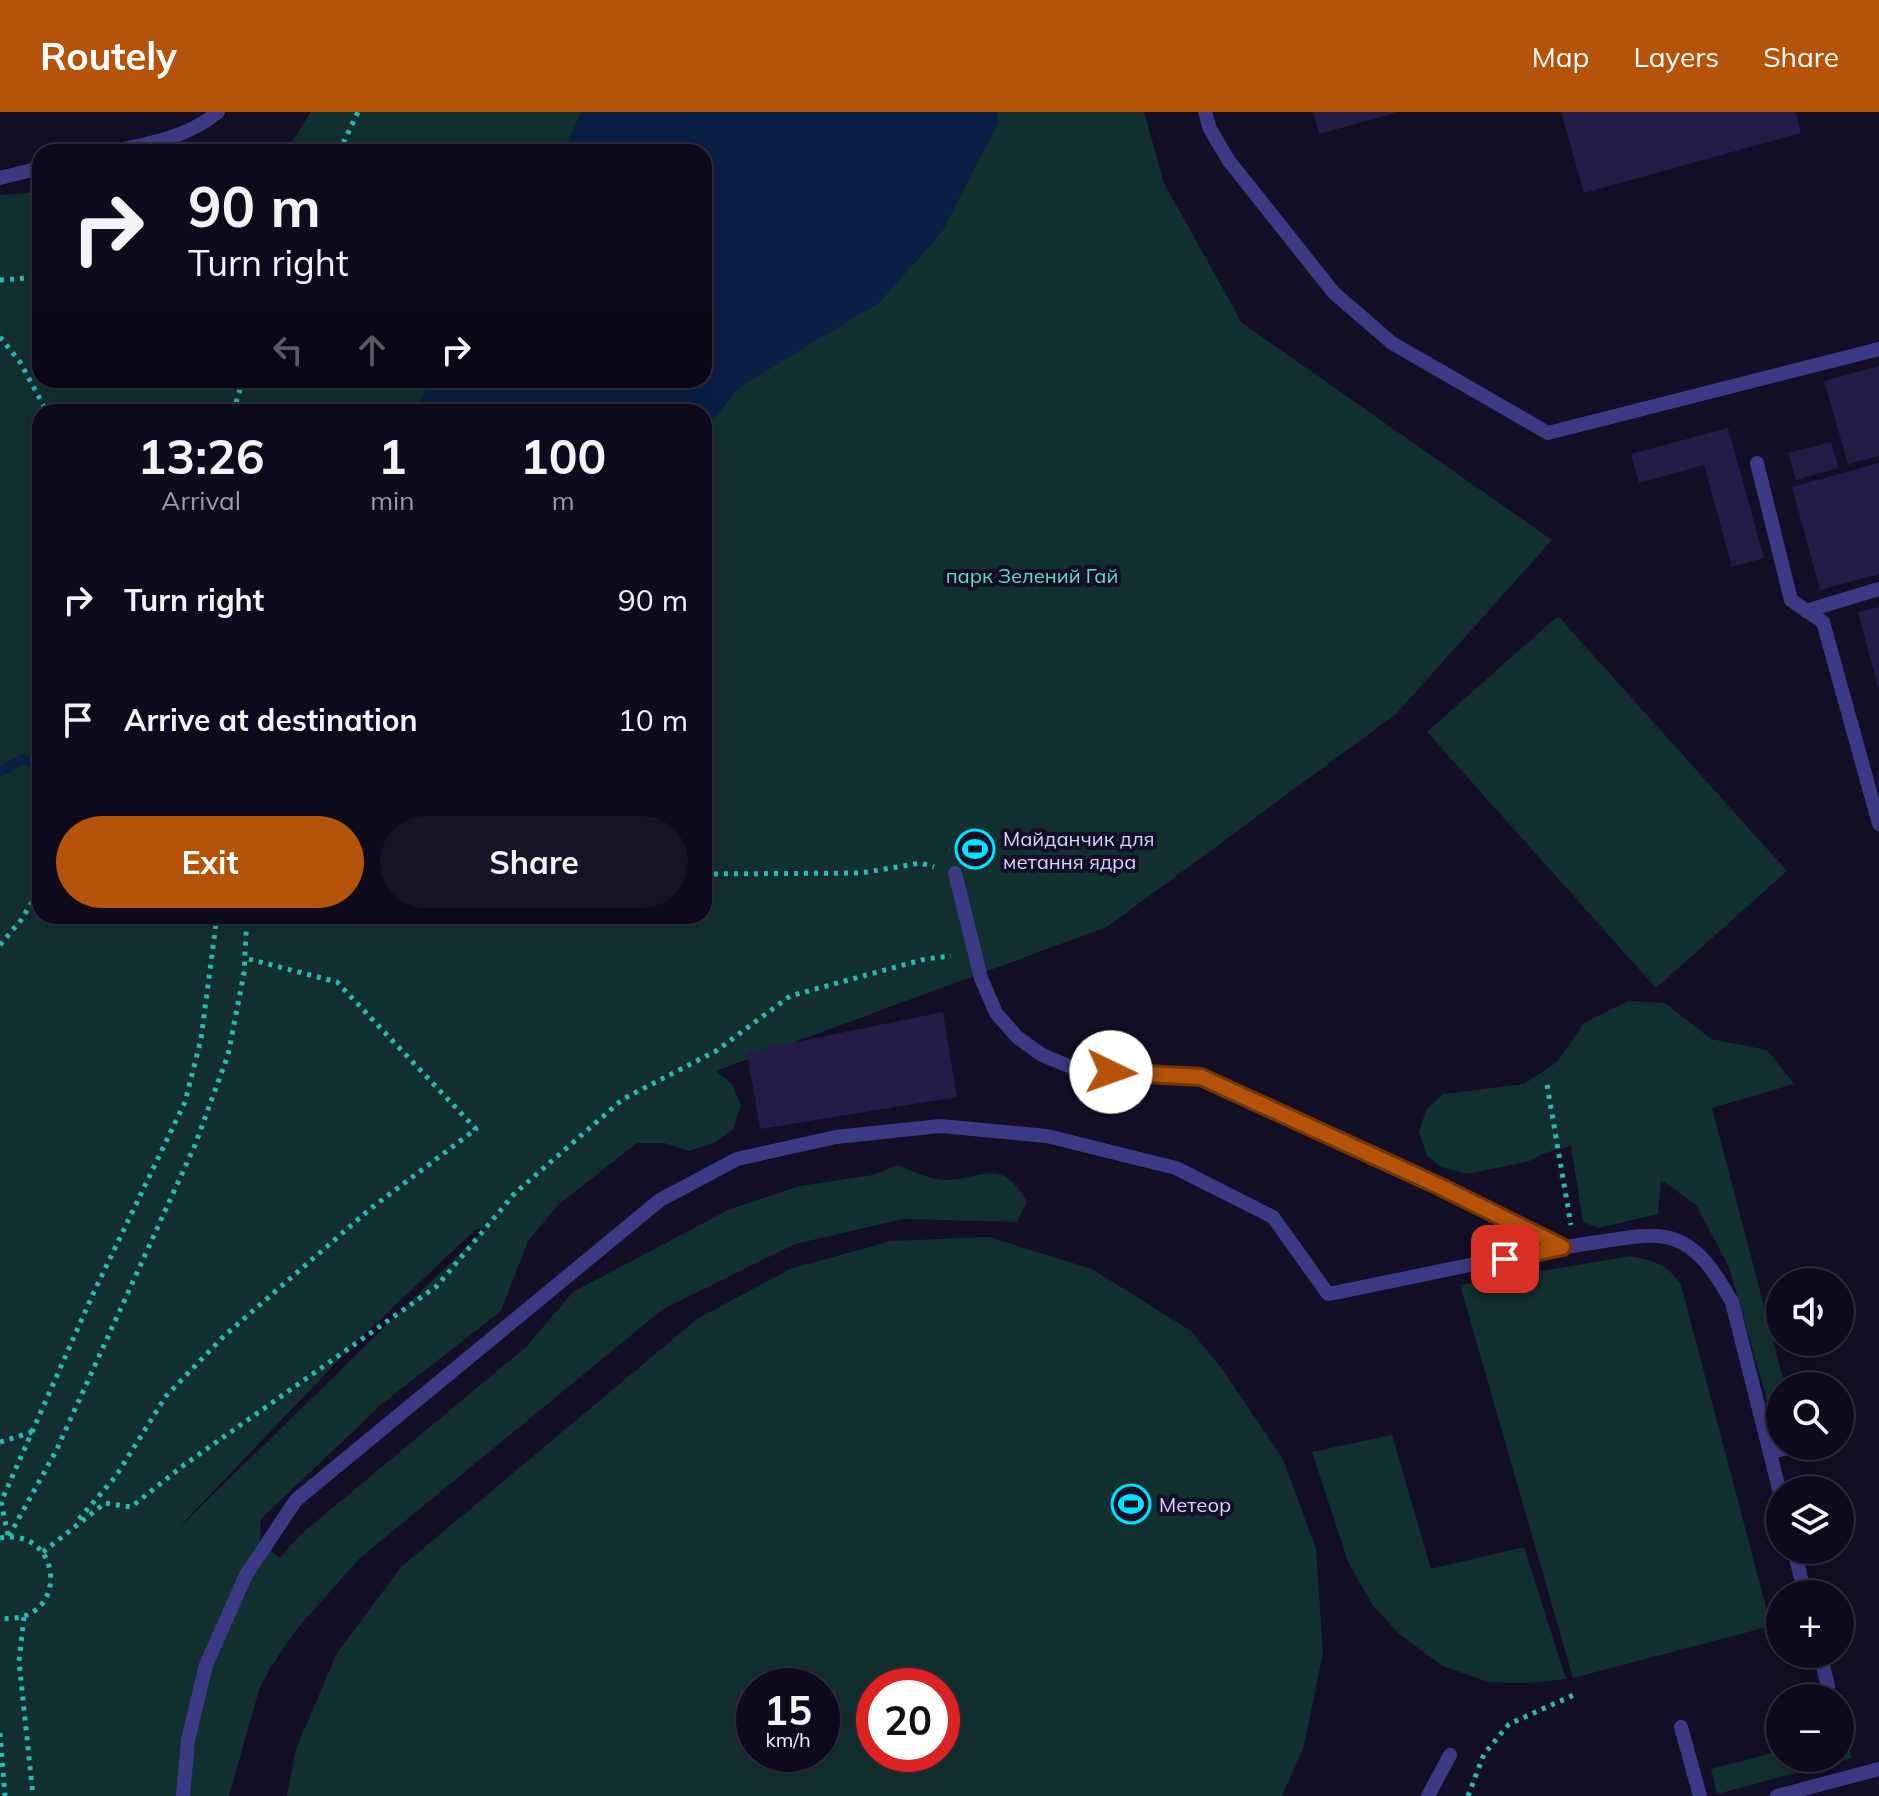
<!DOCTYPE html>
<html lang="en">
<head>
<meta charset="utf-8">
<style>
	:root { --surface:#0e0b1c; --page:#171425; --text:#f1f3f6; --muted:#9b9ba3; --line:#2e2b3b; --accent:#b45309 }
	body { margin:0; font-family:Mulish,sans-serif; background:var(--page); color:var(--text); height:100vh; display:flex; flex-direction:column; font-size:30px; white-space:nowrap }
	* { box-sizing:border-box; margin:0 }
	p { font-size:26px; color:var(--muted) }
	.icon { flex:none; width:44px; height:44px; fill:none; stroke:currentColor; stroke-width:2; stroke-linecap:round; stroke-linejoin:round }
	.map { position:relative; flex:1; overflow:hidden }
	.sheet { position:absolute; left:32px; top:292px; width:680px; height:520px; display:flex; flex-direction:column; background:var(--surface); border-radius:24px; box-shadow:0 8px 32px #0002,0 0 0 2px var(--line) }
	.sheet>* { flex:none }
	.top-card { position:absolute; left:32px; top:32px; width:680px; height:244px; border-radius:24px; box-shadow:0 8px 32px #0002,0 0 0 2px var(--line); background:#0e0b1c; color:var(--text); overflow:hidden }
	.tools { position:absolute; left:1766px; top:1156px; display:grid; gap:16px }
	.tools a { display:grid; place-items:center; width:88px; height:88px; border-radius:50%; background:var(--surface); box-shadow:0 8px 32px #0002,0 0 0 2px var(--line); font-size:40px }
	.speed { position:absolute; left:736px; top:1556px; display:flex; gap:16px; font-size:40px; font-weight:700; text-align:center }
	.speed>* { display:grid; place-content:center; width:104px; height:104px; border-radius:50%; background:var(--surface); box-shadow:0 8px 32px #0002,0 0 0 2px var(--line); line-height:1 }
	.speed small { font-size:20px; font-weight:400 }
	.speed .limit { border:12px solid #d22; background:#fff; color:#111 }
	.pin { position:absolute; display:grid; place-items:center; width:68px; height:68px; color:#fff; margin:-34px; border-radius:16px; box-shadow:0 4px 12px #0006 }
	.me { position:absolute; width:88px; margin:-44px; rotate:93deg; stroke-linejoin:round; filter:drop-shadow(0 0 6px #0008) }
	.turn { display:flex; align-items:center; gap:28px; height:168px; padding:0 24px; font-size:36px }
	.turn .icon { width:104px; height:104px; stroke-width:2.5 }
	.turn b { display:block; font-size:56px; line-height:68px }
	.lanes { display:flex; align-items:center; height:76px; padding:0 24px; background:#0003; justify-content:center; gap:40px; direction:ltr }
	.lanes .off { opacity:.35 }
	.eta { display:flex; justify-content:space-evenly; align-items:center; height:136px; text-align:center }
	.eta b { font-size:48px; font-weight:700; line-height:56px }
	.cta { display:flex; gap:16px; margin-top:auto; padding:16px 24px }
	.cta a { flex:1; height:92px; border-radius:48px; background:var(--accent); color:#fff; font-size:32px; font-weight:700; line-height:92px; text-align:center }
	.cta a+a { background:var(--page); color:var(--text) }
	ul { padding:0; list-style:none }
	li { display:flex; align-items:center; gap:24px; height:120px; padding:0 24px }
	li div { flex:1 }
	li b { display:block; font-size:30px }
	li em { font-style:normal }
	header { display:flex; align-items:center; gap:48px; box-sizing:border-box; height:112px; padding:0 40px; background:var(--accent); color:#fff }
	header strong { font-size:38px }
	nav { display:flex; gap:44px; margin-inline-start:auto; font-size:28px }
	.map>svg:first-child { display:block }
	.green { fill:#12302f; fill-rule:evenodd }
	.water { fill:#0a1f44 }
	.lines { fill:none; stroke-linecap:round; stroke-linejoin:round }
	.stream { stroke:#0a1f44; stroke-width:10 }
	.building { fill:#241b47 }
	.path { stroke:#2fb8b0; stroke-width:5; stroke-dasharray:4 6; stroke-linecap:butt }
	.service { stroke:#3d3a85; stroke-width:14 }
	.route-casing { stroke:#753606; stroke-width:20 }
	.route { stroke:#b45309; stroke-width:14 }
	.labels { text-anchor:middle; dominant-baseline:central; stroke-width:8; stroke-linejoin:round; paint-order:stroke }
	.park-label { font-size:20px; fill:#5fe0c0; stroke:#130f26 }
	.poi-label { font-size:20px; fill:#d9d4ff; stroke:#130f26; text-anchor:start }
</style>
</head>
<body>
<header>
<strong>Routely</strong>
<nav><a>Map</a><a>Layers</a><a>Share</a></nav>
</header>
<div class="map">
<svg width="1879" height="1684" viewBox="0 0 1879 1684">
	<rect width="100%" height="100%" fill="#130f26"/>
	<!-- green -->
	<g class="green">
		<path d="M311 0H1144L1164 71 1242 211 1552 428 1396 602 1107 815 716 959 732 972 741 994 733 1017 714 1031 689 1039 664 1031H637L559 1092 528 1129 501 1199 383 1291 261 1407 260 1431 280 1446 300 1423 526 1235 573 1180 728 1098 800 1074 873 1063 897 1053C911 1058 930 1068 945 1068 986 1067 1000 1044 1027 1090L1017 1110 903 1107 795 1132 663 1197 360 1446 297 1517 270 1556 259 1578 229 1684H0V83L40 80V268H704V40H285ZM40 300H704V804H40ZM486 1116 183 1412H182L352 1234 475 1118Z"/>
		<polygon points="1558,504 1787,759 1656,876 1427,620"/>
		<polygon points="1628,889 1665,891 1711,927 1767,938 1794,972 1712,996 1785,1274 1780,1274 1780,1312 1774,1313 1729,1155 1696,1093 1661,1068 1658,1102 1598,1116 1583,1110 1571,1034 1545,1041 1529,1049 1468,1062 1441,1055 1427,1044 1419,1020 1426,998 1443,982 1524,972 1557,950 1584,911"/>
		<path d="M989 1125 1092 1157 1191 1219 1223 1258 1283 1347 1316 1437 1323 1541 1304 1634 1282 1684H287L296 1637 337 1541 401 1455 697 1207 790 1157 891 1129ZM754 1574H822V1642H754ZM942 1574V1642H874V1574Z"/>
		<path d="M1630 1144C1653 1148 1668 1153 1681 1173L1771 1514 1573 1566 1460 1173Z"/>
		<polygon points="1392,1323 1431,1457 1524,1435 1566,1567 1527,1571 1488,1570 1443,1554 1399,1522 1374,1495 1348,1450 1312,1340"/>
		<polygon points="1845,1621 1852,1646 1717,1682 1711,1657 1780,1639 1780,1646 1840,1646 1840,1622"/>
	</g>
	<!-- water -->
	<polygon class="water" points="581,0 996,0 998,11 942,120 880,190 738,276 704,320 704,300 417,300 429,268 704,268 704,40 563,40"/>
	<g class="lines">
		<!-- stream -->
		<polyline class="stream" points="0,660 23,647 40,654"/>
	</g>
	<!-- building -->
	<g class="building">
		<polygon points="1313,0 1395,0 1395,1 1319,22"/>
		<polygon points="1561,0 1796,0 1801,21 1584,81"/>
		<polygon points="1879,254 1879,344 1848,352 1824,269"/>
		<polygon points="1728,316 1764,446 1732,455 1704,353 1639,371 1631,342"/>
		<polygon points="1831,330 1839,356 1796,368 1788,341"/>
		<polygon points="1879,351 1879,462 1820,478 1792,375"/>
		<polygon points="1879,495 1879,575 1878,575 1858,500"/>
		<polygon points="943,900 957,985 760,1017 747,940"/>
	</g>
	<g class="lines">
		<!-- path -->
		<g class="path">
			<polyline points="339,40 358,0"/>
			<polyline points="0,168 40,165"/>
			<polyline points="0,225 20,250 47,300"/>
			<polyline points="233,300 243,268"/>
			<polyline points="35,676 40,677"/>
			<polyline points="704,762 861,761 921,751 934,755"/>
			<polyline points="0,833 21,808 40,777"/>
			<polyline points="1547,973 1571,1113"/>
			<polyline points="0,1330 32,1320"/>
			<polyline points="79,1407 116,1364 166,1284 224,1224 370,1097 476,1017 337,870 245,846"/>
			<polyline points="8,1423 1,1390 93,1182 185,990 201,927 217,804"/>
			<polyline points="9,1424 56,1339 195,1033 228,943 244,861 247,804"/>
			<path d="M0 1426C64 1414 71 1514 0 1506"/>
			<polyline points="43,1440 105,1391 131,1395 184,1353 437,1174 515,1081 623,987 716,939 790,884 925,847 951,844"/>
			<polyline points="24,1505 19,1549 33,1684"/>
			<polyline points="0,1621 5,1684"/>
			<polyline points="1468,1684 1484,1642 1509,1612 1576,1582"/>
		</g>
		<!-- service -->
		<g class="service">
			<polyline points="1205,0 1210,17 1229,49 1334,181 1392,231 1548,321 1879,237"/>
			<path d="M111 40C150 31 187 26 218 0"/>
			<polyline points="0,66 40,56"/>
			<polyline points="1757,351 1791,488 1823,510 1879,712"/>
			<polyline points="1806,499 1879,477"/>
			<polyline points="955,761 981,866 996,901 1017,925 1042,943 1081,959 1201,965 1439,1074 1562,1135"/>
			<polyline points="1770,1340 1797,1334"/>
			<polyline points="1794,1438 1805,1482"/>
			<polyline points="1820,1542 1828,1574"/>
			<polyline points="1681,1615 1700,1684"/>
			<path d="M183 1684 188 1628 206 1553 246 1463 296 1388 660 1088 737 1047 836 1025 940 1014 1047 1024 1176 1056 1273 1105 1328 1182C1416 1165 1503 1144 1591 1131 1616 1128 1645 1120 1670 1126 1700 1134 1717 1164 1732 1190L1780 1381"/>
			<polyline points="1428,1684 1450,1643"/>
			<polyline points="1777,1684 1879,1657"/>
		</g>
	</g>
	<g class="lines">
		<defs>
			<polyline id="route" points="1111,960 1201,965 1439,1074 1562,1135 1505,1147"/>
		</defs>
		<!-- route casing -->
		<use href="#route" class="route-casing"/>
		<!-- route -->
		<use href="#route" class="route"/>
	</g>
	<!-- icons -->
	<defs>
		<symbol id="stadium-ring" viewBox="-11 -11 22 22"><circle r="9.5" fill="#130f26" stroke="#00e5ff" stroke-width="1.5"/><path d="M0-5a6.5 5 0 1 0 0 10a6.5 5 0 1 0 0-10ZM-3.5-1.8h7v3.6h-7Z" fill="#00e5ff"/></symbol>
	</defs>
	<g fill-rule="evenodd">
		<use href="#stadium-ring" x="953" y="715" width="44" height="44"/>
		<use href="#stadium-ring" x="1109" y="1370" width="44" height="44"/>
	</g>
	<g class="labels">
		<!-- park labels -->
		<g class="park-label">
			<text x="1032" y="463">парк Зелений Гай</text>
		</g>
		<!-- poi labels -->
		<g class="poi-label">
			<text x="1003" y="726">Майданчик для<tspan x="1003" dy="23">метання ядра</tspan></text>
			<text x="1159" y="1392">Метеор</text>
		</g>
	</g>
</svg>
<div class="tools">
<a><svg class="icon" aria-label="sound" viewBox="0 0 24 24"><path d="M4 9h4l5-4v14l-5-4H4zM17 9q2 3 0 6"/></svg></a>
<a><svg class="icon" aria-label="search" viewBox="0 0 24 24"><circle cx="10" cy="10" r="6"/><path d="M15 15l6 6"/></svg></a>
<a><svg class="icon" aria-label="layers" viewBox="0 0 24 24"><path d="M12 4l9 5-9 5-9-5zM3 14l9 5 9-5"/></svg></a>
<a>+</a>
<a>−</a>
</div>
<div class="speed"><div>15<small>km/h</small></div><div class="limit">20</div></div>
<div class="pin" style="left:1505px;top:1147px;background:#d93025"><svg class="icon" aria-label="arrive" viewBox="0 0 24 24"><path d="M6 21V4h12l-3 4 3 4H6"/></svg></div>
<svg class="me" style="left:1111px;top:960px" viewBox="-20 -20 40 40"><circle r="19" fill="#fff"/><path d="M0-13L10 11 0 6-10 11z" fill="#b45309"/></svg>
<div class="top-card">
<div class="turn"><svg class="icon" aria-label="right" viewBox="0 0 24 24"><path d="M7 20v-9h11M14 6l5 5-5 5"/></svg><div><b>90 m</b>Turn right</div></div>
<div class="lanes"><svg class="icon off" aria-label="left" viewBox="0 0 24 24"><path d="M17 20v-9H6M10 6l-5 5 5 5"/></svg><svg class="icon off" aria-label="ahead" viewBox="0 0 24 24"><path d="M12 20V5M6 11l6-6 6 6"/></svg><svg class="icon" aria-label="right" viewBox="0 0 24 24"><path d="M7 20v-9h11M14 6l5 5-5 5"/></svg></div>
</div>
<section class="sheet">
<div class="eta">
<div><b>13:26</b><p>Arrival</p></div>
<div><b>1</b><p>min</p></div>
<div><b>100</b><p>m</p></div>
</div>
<ul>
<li><svg class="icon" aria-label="right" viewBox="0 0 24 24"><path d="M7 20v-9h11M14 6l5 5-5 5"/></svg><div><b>Turn right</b></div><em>90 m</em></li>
<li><svg class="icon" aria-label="arrive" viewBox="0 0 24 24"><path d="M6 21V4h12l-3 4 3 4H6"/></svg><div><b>Arrive at destination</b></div><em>10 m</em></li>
</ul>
<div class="cta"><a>Exit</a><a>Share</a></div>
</section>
</div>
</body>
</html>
